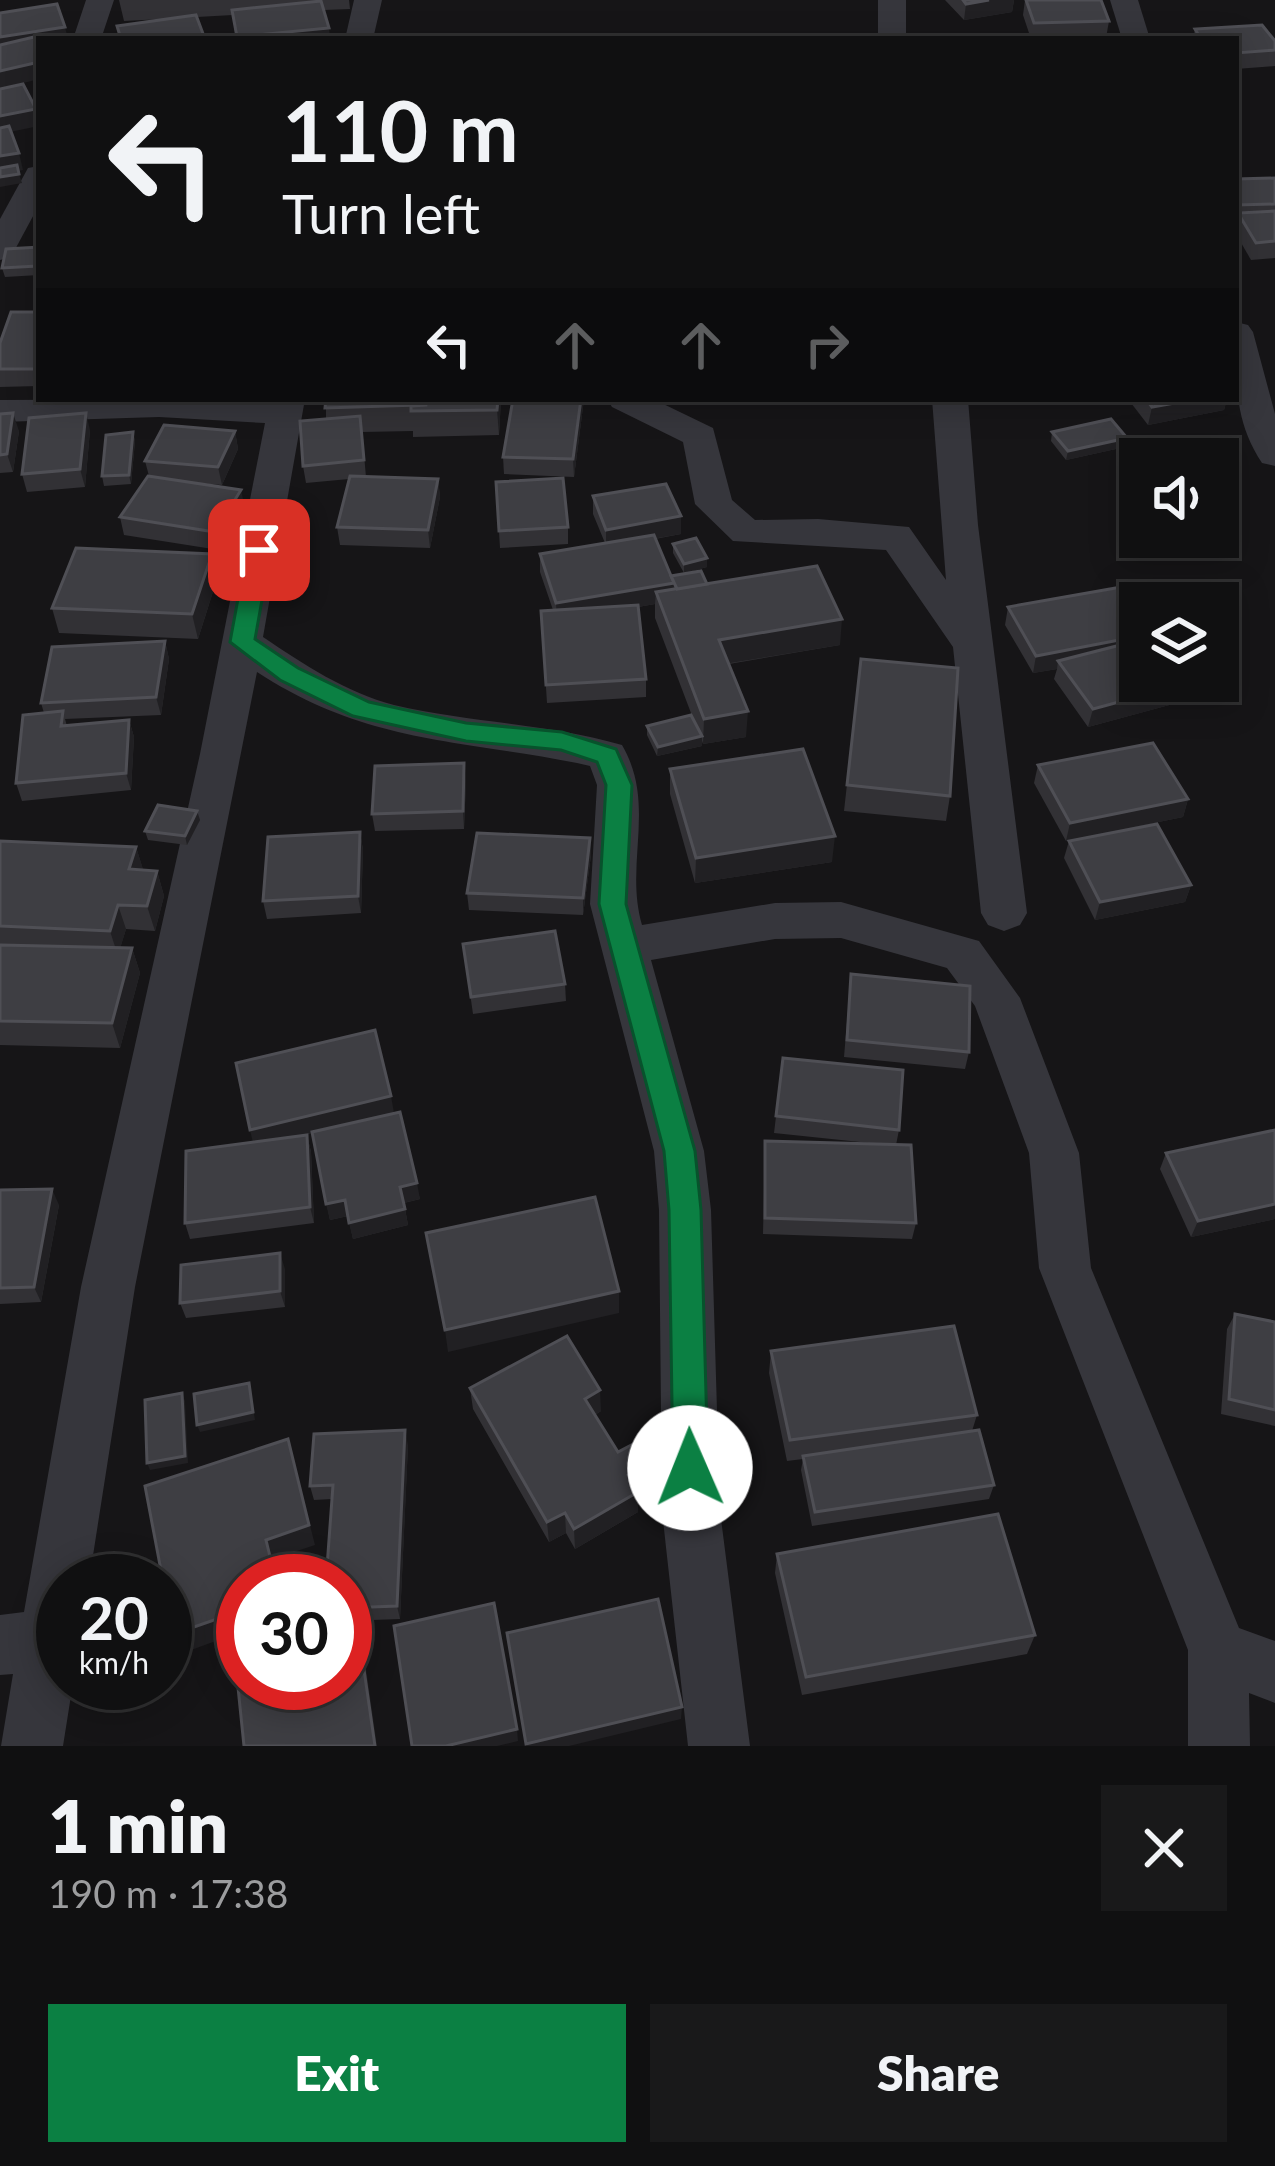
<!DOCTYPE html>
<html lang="en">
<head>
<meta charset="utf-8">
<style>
	:root { --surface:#101011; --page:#19191a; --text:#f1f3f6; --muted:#9c9d9f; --line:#303031; --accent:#0b8043 }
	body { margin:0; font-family:Lato,sans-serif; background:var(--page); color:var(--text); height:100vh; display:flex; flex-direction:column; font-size:45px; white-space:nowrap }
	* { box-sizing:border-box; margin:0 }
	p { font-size:39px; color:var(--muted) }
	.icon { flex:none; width:66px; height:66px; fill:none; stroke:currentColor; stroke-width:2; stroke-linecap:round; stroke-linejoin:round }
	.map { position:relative; height:1746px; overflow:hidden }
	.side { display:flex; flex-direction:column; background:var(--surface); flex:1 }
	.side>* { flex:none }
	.banner { position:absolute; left:36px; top:36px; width:1203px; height:366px; border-radius:0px; box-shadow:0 6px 30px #0003,0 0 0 3px var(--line); background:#101011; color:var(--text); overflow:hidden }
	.buttons { position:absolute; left:1119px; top:438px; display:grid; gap:24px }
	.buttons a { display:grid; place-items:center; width:120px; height:120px; border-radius:0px; background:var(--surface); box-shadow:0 6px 30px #0003,0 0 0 3px var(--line); font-size:60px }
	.speed { position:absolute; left:36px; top:1554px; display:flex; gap:24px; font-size:60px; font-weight:700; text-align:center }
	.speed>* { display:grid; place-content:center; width:156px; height:156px; border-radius:50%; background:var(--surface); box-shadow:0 6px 30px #0003,0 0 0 3px var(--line); line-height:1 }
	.speed small { font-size:30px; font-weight:400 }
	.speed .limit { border:18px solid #d22; background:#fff; color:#111 }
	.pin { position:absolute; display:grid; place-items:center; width:102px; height:102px; color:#fff; margin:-51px; border-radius:24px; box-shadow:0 6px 18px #0006 }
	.me { position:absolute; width:132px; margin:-66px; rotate:359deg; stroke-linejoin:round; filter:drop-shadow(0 0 9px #0008) }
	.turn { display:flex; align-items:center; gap:42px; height:252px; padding:0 48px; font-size:54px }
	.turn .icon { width:156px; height:156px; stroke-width:2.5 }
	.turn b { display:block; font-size:84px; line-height:102px }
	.lanes { display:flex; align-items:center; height:114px; padding:0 48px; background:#0003; justify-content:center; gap:60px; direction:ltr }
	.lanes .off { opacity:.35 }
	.round { display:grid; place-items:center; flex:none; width:126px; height:126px; border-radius:0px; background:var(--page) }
	.overview { display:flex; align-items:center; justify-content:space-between; height:204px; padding:0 48px }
	h1 { font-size:72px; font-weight:800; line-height:90px }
	.primary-button { display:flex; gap:24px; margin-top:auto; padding:24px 48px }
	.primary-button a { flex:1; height:138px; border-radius:0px; background:var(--accent); color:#fff; font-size:48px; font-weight:800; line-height:138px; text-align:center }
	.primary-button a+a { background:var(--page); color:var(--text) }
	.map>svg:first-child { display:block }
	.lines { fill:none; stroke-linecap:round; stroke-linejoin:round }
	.minor { fill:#36363c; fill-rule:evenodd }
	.wall { fill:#323135 }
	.shaded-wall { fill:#212023 }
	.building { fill:#3e3e43; stroke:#4f4f55; stroke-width:3 }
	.route { fill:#0b8043; stroke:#07532c; stroke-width:3 }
</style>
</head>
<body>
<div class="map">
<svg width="1275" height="1746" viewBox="0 0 1275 1746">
	<rect width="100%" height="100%" fill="#161517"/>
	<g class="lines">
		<!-- minor -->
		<g class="minor">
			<polygon points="86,0 114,0 101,39 73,39"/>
			<polygon points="354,0 382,0 373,39 345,39"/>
			<rect x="878" y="0" width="28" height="39"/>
			<polygon points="1110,0 1138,0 1150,39 1122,39"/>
			<polygon points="39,166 39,205 11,257 0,260 0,219 28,168"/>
			<path d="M1236 322 1248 325 1253 332 1275 414V466L1262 463C1232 418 1236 374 1236 322Z"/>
			<path d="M225 399H305L263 637C303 664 347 693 394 705 470 723 547 723 622 745 657 805 624 863 642 925L775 903 841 902 979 941 1020 998 1079 1153 1091 1268 1239 1628 1275 1641V1703L1249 1693 1250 1746H1188V1650L1039 1268 1029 1153 975 1006 947 968 841 938 775 939 651 960 704 1151 711 1210 720 1511 750 1746H688L662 1511 659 1210 654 1151 590 904 597 785 590 766 577 763C455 739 366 743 257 672L135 1287 89 1581H63V1683H73L63 1746H1L13 1674 0 1675V1615L24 1612 81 1287 200 754 265 423 159 417 0 422V400Z"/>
			<polygon points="607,399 653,399 713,428 732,500 755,520 818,519 909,527 946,580 932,399 968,399 978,525 1027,913 1020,925 1004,931 988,925 981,913 953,647 886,550 733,541 695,504 683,442 612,407"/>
		</g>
	</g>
	<!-- wall -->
	<g class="wall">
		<polygon points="119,0 349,0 350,9 324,10 330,39 237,39 233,15 197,17 205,39 120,39 117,26 163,19 124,21"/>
		<polygon points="945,0 1014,0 1012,12 964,20"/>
		<polygon points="1025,0 1109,21 1106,38 1031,39 1023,15"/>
		<polygon points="1195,29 1275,41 1275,66 1236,69 1236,39 1193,39"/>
		<polygon points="1275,178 1275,258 1251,260 1236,234 1236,179"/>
		<polygon points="39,247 39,275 5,277 2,268"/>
		<polygon points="39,312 39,386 0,387 0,343"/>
		<polygon points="326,399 423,399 423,405 501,399 499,435 413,437 413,431 362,432 366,477 438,479 440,497 430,548 340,545 337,527 349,479 306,483 303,466 326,419"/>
		<polygon points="584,399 574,477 504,474 503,457"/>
		<polygon points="1128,399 1227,399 1224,410 1148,425"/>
		<polygon points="0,414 19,431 13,472 0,473"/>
		<polygon points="90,430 85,487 27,492 22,474"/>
		<polygon points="235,431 238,449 222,485 185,482 245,508 219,550 124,535 120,517 149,476 145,461"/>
		<polygon points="133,432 135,441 131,484 104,486 102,476"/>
		<polygon points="1052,432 1127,438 1125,447 1066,460 1051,441"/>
		<polygon points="496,482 568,527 568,544 500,548"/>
		<polygon points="593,496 681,516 681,534 655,539 671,577 707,584 840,645 729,664 746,737 703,744 702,741 702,746 657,756 647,735 647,726 694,721 655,618 655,604 638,607 646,679 646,697 547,703 541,611 553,610 540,572 540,554 605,543 593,514"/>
		<polygon points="673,544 707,558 707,567 684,573 673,553"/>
		<polygon points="217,579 198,639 59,633 52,608"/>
		<polygon points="1008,607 1140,681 1173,704 1088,727 1054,679 1057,669 1033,673 1005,625"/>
		<polygon points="165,641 169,659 161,715 65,719 67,726 129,720 134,737 131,790 22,801 16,783 44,713 41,703"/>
		<polygon points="861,659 950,796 946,821 844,811"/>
		<polygon points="1038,765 1188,799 1183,817 1066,841 1034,783"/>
		<polygon points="670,769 832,862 695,883 670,794"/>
		<polygon points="466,781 464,829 375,831 372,814"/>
		<polygon points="197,811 200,820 187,845 148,840 145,831"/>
		<polygon points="360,832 363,850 361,913 267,919 263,901"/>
		<polygon points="590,838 591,855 583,915 469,910 467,893"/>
		<polygon points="0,841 136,847 143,870 157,871 164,896 155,931 126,929 120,948 132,948 140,973 120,1048 0,1045"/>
		<polygon points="1069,841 1191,885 1185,902 1095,920 1064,858"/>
		<polygon points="463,944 565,984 566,1001 473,1014"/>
		<polygon points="851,974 969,1052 965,1069 844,1057"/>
		<polygon points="783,1058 899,1130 896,1145 916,1223 912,1239 763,1234 765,1141 879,1144 774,1133"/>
		<polygon points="394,1113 420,1199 404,1203 408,1225 353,1239 348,1216 330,1220 312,1133 293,1137 307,1135 311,1152 314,1223 190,1239 185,1223 253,1142"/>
		<polygon points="1275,1130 1275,1219 1191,1237 1160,1169 1166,1153"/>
		<polygon points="0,1190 59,1205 41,1302 0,1304"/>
		<polygon points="285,1269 285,1307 186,1318 180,1303"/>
		<polygon points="1235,1314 1275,1322 1275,1426 1221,1414 1227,1329"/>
		<polygon points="771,1351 977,1415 972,1431 994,1485 989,1499 812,1526 801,1470 803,1459 787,1461 769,1373"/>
		<polygon points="470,1388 601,1411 595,1415 618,1452 668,1452 667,1473 637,1490 638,1512 575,1549 566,1533 549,1542 473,1409"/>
		<polygon points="408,1445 400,1619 345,1621 345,1581 332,1499 314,1500 310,1486"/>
		<polygon points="777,1554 1035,1635 1027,1654 802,1695 775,1573"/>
	</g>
	<!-- shaded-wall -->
	<g class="shaded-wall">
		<polygon points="989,0 1014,0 1012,12 964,20 966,4"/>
		<polygon points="65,27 68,39 39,39 39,48 0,54 0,37"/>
		<polygon points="329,28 330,39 237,39 237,37"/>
		<polygon points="39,62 39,79 0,89 0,71"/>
		<polygon points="36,109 39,126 0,134 0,116"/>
		<polygon points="19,153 23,170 0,174 0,156"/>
		<polygon points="19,174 22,183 0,187 0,177"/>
		<polygon points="498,399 501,399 499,435 497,410"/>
		<polygon points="581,399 584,399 574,477 573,459"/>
		<polygon points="1197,399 1227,399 1224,410 1148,425 1152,407"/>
		<polygon points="13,413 19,431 13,472 7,454"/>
		<polygon points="86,413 90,430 85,487 80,469"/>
		<polygon points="235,431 238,449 222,485 218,467"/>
		<polygon points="133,432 135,441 131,484 129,475"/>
		<polygon points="1127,438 1125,447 1066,460 1068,451"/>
		<polygon points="438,479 440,497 430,548 428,530"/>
		<polygon points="241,490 245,508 219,550 215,532"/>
		<polygon points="681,516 681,534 606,547 606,530"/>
		<polygon points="212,554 217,579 198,639 192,614"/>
		<polygon points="707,558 707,567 684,573 684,564"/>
		<polygon points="674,583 673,601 656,592 655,604 557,621 556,603"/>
		<polygon points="842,619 840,645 718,665 719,640"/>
		<polygon points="1140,636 1140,653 1058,661 1057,669 1033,673 1036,656"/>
		<polygon points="165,641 169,659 161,715 156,697"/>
		<polygon points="1178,686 1173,704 1088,727 1093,709"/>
		<polygon points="748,711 746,737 703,744 704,719"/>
		<polygon points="129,720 134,737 131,790 126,773"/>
		<polygon points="702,736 702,746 657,756 658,747"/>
		<polygon points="464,763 466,781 464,829 463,811"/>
		<polygon points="1188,799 1183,817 1066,841 1070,823"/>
		<polygon points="197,811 200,820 187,845 185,836"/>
		<polygon points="360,832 363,850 361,913 358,896"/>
		<polygon points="835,836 832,862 695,883 696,858"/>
		<polygon points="590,838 591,855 583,915 583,898"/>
		<polygon points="136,847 144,872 129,869"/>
		<polygon points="157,871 164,896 155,931 147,906"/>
		<polygon points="1191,885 1185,902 1095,920 1100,902"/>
		<polygon points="118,905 126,929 118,956 110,931"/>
		<polygon points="132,948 140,973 120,1048 112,1023"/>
		<polygon points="391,1096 394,1113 254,1147 250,1130"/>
		<polygon points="307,1135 311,1152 314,1223 310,1207"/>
		<polygon points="417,1183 420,1199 403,1203 400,1187"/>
		<polygon points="52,1189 59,1205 41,1302 34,1287"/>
		<polygon points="345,1200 348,1216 330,1220 326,1204"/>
		<polygon points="1275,1204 1275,1219 1191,1237 1198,1221"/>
		<polygon points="405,1209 408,1225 353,1239 349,1223"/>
		<polygon points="280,1253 285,1269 285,1307 280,1291"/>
		<polygon points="619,1291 619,1313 448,1352 445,1330"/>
		<polygon points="249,1383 255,1420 200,1432 197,1425"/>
		<polygon points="600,1390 601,1411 586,1420 585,1399"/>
		<polygon points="182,1393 185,1401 188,1463 150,1470 147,1463"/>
		<polygon points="405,1430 408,1445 400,1619 397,1606"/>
		<polygon points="288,1439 315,1545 273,1559 278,1581 276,1581 266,1540"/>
		<polygon points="668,1452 667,1473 629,1495 628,1475"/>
		<polygon points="638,1492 638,1512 575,1549 574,1529"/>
		<polygon points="565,1513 566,1533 549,1542 547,1522"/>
		<polygon points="243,1610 243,1631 183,1653 174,1634"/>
		<polygon points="358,1628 362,1640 377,1746 375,1746"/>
		<polygon points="682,1707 681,1719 569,1746 527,1746 526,1744"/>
		<polygon points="517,1729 518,1741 497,1746 446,1746"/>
	</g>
	<!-- building -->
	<g class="building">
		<polygon points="963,0 989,0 966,4"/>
		<polygon points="1026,0 1101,0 1109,21 1034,23"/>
		<polygon points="321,1 329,28 237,37 232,10"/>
		<polygon points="57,4 65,27 0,37 0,13"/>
		<polygon points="196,15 205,39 121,39 117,26"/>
		<polygon points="1262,25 1275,41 1275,50 1236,53 1236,39 1201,39 1195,29"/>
		<polygon points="34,37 39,44 39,62 0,71 0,45"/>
		<polygon points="23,84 36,109 0,116 0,89"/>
		<polygon points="9,126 19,153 0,156 0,128"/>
		<polygon points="17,165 19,174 0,177 0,168"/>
		<polygon points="1275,178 1275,204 1236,205 1236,179"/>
		<polygon points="1275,211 1275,241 1256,243 1238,213"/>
		<polygon points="39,247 37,266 2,268 6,249"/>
		<polygon points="11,312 39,312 39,369 0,369 0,343"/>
		<polygon points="326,399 419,399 418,405 325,408"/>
		<polygon points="427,399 498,399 497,410 411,411 411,406 426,405"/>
		<polygon points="513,399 581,399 573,459 503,457"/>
		<polygon points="1146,399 1197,399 1152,407"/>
		<polygon points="13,413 7,454 0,455 0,414"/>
		<polygon points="86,413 80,469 22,474 29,418"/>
		<polygon points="360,416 364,460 303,466 300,421"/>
		<polygon points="1111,419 1127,438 1068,451 1052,432"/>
		<polygon points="164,425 235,431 218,467 145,461"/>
		<polygon points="133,432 129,475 102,476 106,435"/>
		<polygon points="148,476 241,490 215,532 120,517"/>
		<polygon points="350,476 438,479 428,530 337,527"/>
		<polygon points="563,478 568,527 499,531 496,482"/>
		<polygon points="666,484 681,516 606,530 593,496"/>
		<polygon points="654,535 674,583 556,603 540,554"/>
		<polygon points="696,538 707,558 684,564 673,544"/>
		<polygon points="76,548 212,554 192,614 52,608"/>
		<polygon points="817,566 842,619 719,640 748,711 704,719 656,592"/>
		<polygon points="701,571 707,584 677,589 671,576"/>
		<polygon points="1133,585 1144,603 1140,603 1140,636 1036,656 1008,607"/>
		<polygon points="638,605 646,679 546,685 541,611"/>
		<polygon points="1140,640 1140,681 1174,681 1178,686 1093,709 1058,661"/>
		<polygon points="165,641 156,697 41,703 52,647"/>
		<polygon points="861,659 958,668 950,796 847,785"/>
		<polygon points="63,711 61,726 129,720 126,773 16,783 23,715"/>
		<polygon points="691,715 702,736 658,747 647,726"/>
		<polygon points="1153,743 1188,799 1070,823 1038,765"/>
		<polygon points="803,749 835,836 696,858 670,769"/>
		<polygon points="464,763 463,811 372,814 375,766"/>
		<polygon points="158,805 197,811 185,836 145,831"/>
		<polygon points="1157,824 1191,885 1100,902 1069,841"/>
		<polygon points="360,832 358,896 263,901 268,837"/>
		<polygon points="477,833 590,838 583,898 467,893"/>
		<polygon points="0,841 136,847 129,869 157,871 147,906 118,905 110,931 0,926"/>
		<polygon points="555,931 565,984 471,997 463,944"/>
		<polygon points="0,945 132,948 112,1023 0,1021"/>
		<polygon points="851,974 970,986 969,1052 847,1040"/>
		<polygon points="375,1030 391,1096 250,1130 236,1063"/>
		<polygon points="783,1058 903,1070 899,1130 776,1116"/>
		<polygon points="400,1112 417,1183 400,1187 405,1209 349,1223 345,1200 326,1204 312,1132"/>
		<polygon points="1275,1130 1275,1204 1198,1221 1166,1153"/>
		<polygon points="307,1135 310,1207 185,1223 186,1151"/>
		<polygon points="765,1141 911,1145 916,1223 765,1218"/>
		<polygon points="52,1189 34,1287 0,1288 0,1190"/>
		<polygon points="595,1197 619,1291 445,1330 426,1233"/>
		<polygon points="280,1253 280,1291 180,1303 181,1265"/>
		<polygon points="1235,1314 1275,1322 1275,1410 1229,1399"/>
		<polygon points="954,1326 977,1415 790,1440 771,1351"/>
		<polygon points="567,1336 600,1390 585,1399 618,1452 656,1432 668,1452 628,1475 638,1492 574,1529 565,1513 547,1522 470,1388"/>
		<polygon points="249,1383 253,1412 197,1425 194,1394"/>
		<polygon points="182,1393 185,1456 147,1463 145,1400"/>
		<polygon points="405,1430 397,1606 345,1608 345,1581 326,1581 333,1485 310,1486 314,1434"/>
		<polygon points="979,1430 994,1485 815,1512 803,1456"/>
		<polygon points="288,1439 309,1525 266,1540 276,1581 243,1581 243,1610 174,1634 165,1581 163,1581 145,1486"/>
		<polygon points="998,1514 1035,1635 806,1677 777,1554"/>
		<polygon points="658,1599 682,1707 526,1744 507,1633"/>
		<polygon points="494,1603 517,1729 446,1746 412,1746 394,1626"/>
		<polygon points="358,1628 375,1746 244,1746 235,1658 243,1656 243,1683 345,1683 345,1631"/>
	</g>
	<!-- route -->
	<polygon class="route" points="259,543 271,550 255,639 298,668 369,702 466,723 562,732 616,749 632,785 626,904 695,1151 701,1210 708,1468 703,1480 690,1484 678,1480 673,1468 669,1210 664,1151 599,904 606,785 597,762 561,750 466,741 353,716 280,680 230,642 247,550"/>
</svg>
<div class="buttons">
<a><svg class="icon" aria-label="sound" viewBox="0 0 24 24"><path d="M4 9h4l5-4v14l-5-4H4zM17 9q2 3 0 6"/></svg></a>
<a><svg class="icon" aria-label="layers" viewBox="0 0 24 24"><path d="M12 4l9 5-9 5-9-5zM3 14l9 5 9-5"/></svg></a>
</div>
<div class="speed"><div>20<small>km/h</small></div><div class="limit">30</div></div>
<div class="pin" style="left:259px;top:550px;background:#d93025"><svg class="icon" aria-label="arrive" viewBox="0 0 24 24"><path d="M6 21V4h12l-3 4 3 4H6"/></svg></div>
<svg class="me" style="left:690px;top:1468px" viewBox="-20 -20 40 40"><circle r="19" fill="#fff"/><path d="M0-13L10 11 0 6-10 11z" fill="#0b8043"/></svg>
<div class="banner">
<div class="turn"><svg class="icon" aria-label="left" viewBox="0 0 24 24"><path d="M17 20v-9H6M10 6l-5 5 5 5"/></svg><div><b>110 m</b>Turn left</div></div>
<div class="lanes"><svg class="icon" aria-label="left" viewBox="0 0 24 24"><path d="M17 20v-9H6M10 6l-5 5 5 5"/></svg><svg class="icon off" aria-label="ahead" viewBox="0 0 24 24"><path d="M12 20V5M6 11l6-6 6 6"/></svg><svg class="icon off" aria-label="ahead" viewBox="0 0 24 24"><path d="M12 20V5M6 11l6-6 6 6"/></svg><svg class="icon off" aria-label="right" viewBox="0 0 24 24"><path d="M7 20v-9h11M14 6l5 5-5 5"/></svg></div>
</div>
</div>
<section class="side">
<div class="overview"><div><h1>1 min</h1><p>190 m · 17:38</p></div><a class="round"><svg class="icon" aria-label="close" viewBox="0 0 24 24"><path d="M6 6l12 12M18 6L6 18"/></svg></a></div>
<div class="primary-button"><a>Exit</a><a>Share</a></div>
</section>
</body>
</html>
